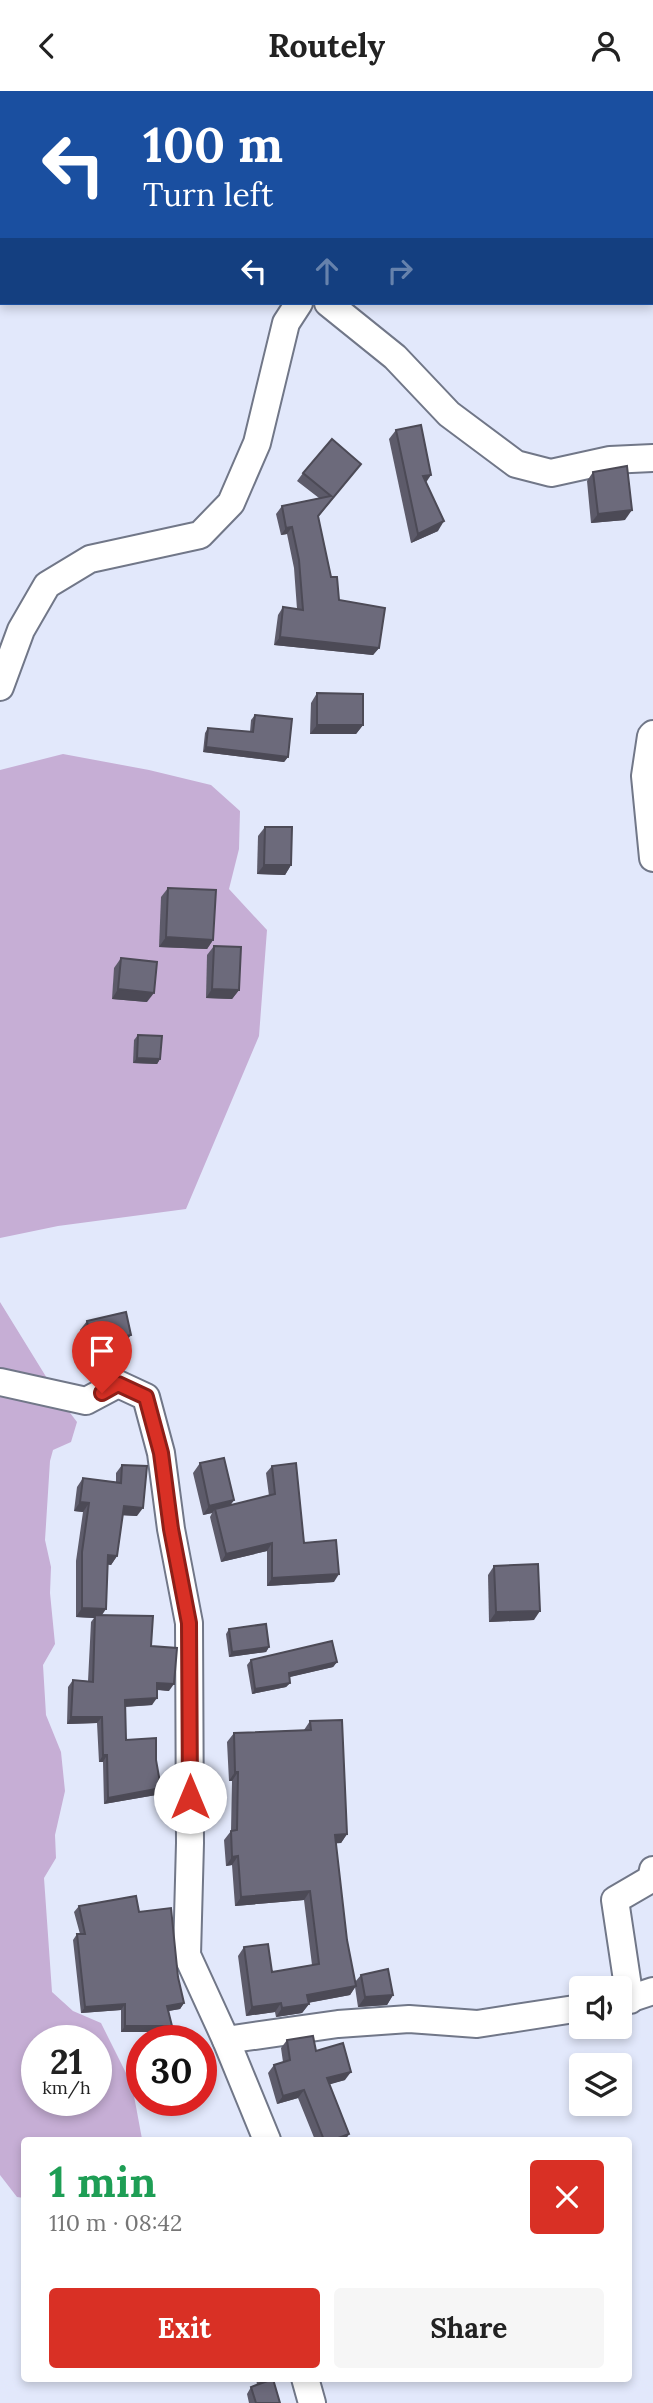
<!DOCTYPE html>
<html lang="en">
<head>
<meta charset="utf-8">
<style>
	:root { --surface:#fff; --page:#f6f6f6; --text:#222; --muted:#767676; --accent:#d93025 }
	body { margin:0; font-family:Lora,serif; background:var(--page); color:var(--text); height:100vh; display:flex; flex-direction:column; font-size:26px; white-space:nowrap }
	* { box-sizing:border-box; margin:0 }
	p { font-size:23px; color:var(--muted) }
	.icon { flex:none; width:38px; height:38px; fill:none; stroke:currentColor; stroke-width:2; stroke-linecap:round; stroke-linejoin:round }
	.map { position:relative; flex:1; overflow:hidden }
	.panel { position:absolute; left:21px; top:2046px; width:611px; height:245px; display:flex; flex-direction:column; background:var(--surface); border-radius:7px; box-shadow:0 4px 10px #0003 }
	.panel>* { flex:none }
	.top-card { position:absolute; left:0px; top:0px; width:654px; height:214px; box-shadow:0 4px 10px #0003; background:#1a4fa0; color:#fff; overflow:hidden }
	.controls { position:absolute; left:569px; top:1885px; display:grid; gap:14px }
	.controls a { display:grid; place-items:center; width:63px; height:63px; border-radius:7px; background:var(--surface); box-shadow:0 4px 10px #0003; font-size:35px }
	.speed { position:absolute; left:21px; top:1934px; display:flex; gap:14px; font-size:35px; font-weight:700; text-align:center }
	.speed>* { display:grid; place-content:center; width:91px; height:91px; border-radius:50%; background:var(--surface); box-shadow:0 4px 10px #0003; line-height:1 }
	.speed small { font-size:18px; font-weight:400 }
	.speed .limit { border:10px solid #d22; background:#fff; color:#111 }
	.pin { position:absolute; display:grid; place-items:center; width:60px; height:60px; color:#fff; margin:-72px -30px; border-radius:50% 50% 50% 0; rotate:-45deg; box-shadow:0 0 7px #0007 }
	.pin .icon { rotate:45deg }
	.me { position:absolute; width:77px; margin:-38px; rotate:0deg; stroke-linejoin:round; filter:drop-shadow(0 0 5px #0008) }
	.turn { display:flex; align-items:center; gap:24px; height:147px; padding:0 28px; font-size:32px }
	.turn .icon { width:91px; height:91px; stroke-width:2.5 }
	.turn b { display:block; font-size:49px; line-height:60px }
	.lanes { display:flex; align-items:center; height:66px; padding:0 28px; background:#0003; justify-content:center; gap:35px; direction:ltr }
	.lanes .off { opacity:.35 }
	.round { display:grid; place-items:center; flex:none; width:74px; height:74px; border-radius:7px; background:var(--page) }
	.overview { display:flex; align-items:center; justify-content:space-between; height:119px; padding:0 28px }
	h1 { font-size:42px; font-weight:700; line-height:52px; color:#1e9e55 }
	.action { display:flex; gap:14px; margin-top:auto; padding:14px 28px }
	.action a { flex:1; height:80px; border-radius:7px; background:var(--accent); color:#fff; font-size:28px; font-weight:700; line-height:80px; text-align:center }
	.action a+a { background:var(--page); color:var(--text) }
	header { display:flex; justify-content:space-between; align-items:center; height:91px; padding:0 28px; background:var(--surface); font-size:32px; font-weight:700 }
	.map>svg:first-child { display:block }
	.green { fill:#c6aed5; fill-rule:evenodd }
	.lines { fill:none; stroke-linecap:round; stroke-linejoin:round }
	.street-casing { stroke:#717788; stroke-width:30 }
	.street { stroke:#fff; stroke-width:26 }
	.wall { fill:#5d5b6a }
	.shaded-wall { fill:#4c4a56 }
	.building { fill:#6c6a7b; stroke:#4c4a56; stroke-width:2 }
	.route-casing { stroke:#8d1f18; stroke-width:18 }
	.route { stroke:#d93025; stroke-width:12 }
</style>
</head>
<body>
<header><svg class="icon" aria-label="back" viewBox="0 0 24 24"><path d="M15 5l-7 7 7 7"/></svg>Routely<svg class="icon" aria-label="person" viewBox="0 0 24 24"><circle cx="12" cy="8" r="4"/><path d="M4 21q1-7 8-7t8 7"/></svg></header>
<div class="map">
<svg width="653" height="2312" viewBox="0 0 653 2312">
	<rect width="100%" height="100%" fill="#e2e8fb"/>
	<!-- green -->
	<g class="green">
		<polygon points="63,663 149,679 211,694 240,720 239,758 229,798 267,839 259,945 186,1118 58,1135 0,1147 0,679"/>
		<path d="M0 1211 61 1310 77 1331 71 1351 53 1359 50 1370 45 1449 51 1476 50 1502 55 1553 43 1574 46 1624 61 1661 65 1700 55 1744 56 1767 44 1787 52 1901 73 1920 101 1932 132 1994 142 2048 24 2049V2107L17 2106 0 2084ZM37 1950H96V2009H37Z"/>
	</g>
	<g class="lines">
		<defs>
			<g id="street">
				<polyline points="328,212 395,266 449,323 516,373 551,382 610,369 653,367"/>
				<polyline points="0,596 21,539 47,494 90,468 200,444 231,412 257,352 286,232 299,212"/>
				<polyline points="653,643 651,645 645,685 653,767"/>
				<polyline points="0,1291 86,1310 118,1293 146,1306 161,1362 171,1438 189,1532 190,1752 187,1864 226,1949 267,2049"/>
				<polyline points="630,1909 615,1809 651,1788 653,1779"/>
				<polyline points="620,1911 653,1900"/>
				<polyline points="226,1949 338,1933 409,1928 477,1933 581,1917"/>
				<polyline points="305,2287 312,2312"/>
			</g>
		</defs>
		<!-- street casing -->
		<use href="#street" class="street-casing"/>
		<!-- street -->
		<use href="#street" class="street"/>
	</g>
	<!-- wall -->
	<g class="wall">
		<polygon points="396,339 426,391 438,440 411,452 389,348"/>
		<polygon points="361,373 318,426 331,486 339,509 379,557 373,564 274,554 278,524 283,516 297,518 294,477 287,443 281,444 276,423 282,415 319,407 297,390 303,382"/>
		<polygon points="593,381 625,429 591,432 587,390"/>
		<polygon points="317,602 363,634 356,643 310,643 311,612"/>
		<polygon points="255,624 288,666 284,671 203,661 205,642 208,637 250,641 251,629"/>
		<polygon points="265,736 291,774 285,784 257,783 258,745"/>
		<polygon points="168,797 213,849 207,858 159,856 161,806"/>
		<polygon points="214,855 239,899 232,908 206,907 207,864"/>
		<polygon points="121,867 147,911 112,908 114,877"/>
		<polygon points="138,944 160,968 157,973 133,972 134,949"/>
		<polygon points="87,1230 124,1253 85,1261 80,1239"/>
		<polygon points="200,1372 234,1409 230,1415 269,1405 266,1382 272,1375 304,1452 334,1491 267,1495 267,1460 221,1471 210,1426 212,1422 203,1424 193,1382"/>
		<polygon points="122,1374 137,1425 122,1424 117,1465 111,1474 107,1473 101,1524 151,1555 169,1600 157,1599 152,1614 125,1616 126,1649 156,1669 161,1697 156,1704 104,1713 103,1671 99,1671 97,1632 67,1633 68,1596 73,1589 88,1590 91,1531 94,1527 76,1526 76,1470 83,1421 74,1420 77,1396 83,1387 116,1391 116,1382"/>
		<polygon points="494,1475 534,1529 489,1531 488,1484"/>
		<polygon points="229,1538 269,1556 266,1561 229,1566 226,1543"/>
		<polygon points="251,1569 337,1571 333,1576 289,1586 290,1592 286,1596 252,1603 247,1574"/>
		<polygon points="310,1630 347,1743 341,1752 336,1752 347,1849 355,1891 361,1884 393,1904 387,1914 358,1916 355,1896 350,1904 308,1912 309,1913 302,1922 276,1926 275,1921 246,1925 238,1865 244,1856 272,1881 312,1874 304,1809 235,1815 232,1774 226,1775 224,1749 231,1740 232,1690 229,1690 227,1651 234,1642 304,1639"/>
		<polygon points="79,1815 139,1821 178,1886 184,1912 180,1918 168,1920 172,1935 168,1941 121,1941 121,1919 81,1922 73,1849 77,1843 80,1843 74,1821"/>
		<polygon points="287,1949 316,1960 345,1989 329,1993 349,2043 345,2049 315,2049 298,2007 277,2013 268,1982 274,1974 283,1971 281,1957"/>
		<polygon points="256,2287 283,2287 273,2291 280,2312 249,2312 247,2303 251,2296 257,2294"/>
	</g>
	<!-- shaded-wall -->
	<g class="shaded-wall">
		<polygon points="431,384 425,393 423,385"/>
		<polygon points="632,419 625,429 591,432 598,423"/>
		<polygon points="444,430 438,440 411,452 418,443"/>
		<polygon points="292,436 287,443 281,444 286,437"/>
		<polygon points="280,546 379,557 373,564 274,554"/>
		<polygon points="317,634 363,634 356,643 310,643"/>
		<polygon points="206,656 288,666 284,671 203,661"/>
		<polygon points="264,774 291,774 285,784 257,783"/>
		<polygon points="166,846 213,849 207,858 159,856"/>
		<polygon points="118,898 154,902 147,911 112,908"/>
		<polygon points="212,898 239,899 232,908 206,907"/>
		<polygon points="137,967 160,968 157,973 133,972"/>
		<polygon points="131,1244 124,1253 85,1261 91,1252"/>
		<polygon points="234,1409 227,1418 215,1418 212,1422 203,1424 209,1415"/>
		<polygon points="80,1411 89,1412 83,1421 74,1420"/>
		<polygon points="124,1415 143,1417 137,1425 118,1424"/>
		<polygon points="272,1452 267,1460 221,1471 226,1463"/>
		<polygon points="108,1464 117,1465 111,1474 102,1473"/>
		<polygon points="339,1483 334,1491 267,1495 272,1487"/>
		<polygon points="82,1517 106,1518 100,1527 95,1524 94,1527 76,1526"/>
		<polygon points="540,1520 534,1529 489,1531 496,1521"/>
		<polygon points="269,1556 266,1561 229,1566 232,1561"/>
		<polygon points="337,1571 333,1576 286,1587 289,1582"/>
		<polygon points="157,1592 174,1593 169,1600 152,1598"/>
		<polygon points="290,1592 286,1596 252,1603 255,1598"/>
		<polygon points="157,1607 152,1614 120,1616 125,1609"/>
		<polygon points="71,1626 102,1626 97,1632 67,1633"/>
		<polygon points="103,1664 107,1664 103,1671 99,1671"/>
		<polygon points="235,1681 238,1681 232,1690 229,1690"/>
		<polygon points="161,1697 156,1704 104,1713 108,1707"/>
		<polygon points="347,1743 341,1752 329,1753 335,1744"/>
		<polygon points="238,1765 232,1774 226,1775 232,1766"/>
		<polygon points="310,1800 304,1809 235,1815 241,1806"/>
		<polygon points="356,1895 350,1904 301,1913 307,1904"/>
		<polygon points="393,1904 387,1914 358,1916 365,1906"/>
		<polygon points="184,1912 180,1918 163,1921 167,1915"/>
		<polygon points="281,1912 275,1921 246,1925 252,1916"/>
		<polygon points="125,1913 121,1919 81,1922 85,1916"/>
		<polygon points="309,1913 302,1922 276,1926 282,1917"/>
		<polygon points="125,1935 172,1935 168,1941 121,1941"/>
		<polygon points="351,1981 345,1989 321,1996 327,1987"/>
		<polygon points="304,1999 298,2007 277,2013 283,2005"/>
		<polygon points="349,2043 345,2049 333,2049"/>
		<polygon points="263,2287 283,2287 257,2295"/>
	</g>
	<!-- building -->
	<g class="building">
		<polygon points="421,334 431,384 423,385 444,430 418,443 396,339"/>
		<polygon points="332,348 361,373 318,425 331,486 337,486 339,509 385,517 379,557 280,546 283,516 303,519 299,469 292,436 286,437 282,415 331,405 303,382"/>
		<polygon points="627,375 632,419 598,423 593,381"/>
		<polygon points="317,602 363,603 363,634 317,634"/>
		<polygon points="255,624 292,628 288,666 206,656 208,637 253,641"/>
		<polygon points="265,736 292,736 291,774 264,774"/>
		<polygon points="168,797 216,799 213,849 166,846"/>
		<polygon points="214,855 241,856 239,899 212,898"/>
		<polygon points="121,867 157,871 154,902 118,898"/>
		<polygon points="138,944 162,945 160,968 137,967"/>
		<polygon points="126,1221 131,1244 91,1252 87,1230"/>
		<polygon points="224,1367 234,1409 209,1415 200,1372"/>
		<polygon points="296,1372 304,1452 336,1449 339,1483 272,1487 272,1452 226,1463 215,1418 275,1403 272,1375"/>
		<polygon points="122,1374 147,1375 143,1417 124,1415 117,1465 108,1464 106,1518 82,1517 82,1461 89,1412 80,1411 83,1387 121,1392"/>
		<polygon points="538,1473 540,1520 496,1521 494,1475"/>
		<polygon points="95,1524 153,1525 151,1555 177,1557 174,1593 157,1592 157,1607 125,1609 126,1649 156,1647 156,1669 161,1697 108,1707 107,1664 103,1664 102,1626 71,1626 73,1589 93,1591"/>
		<polygon points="266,1533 269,1556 232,1561 229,1538"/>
		<polygon points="332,1550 337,1571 289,1582 290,1592 255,1598 251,1569"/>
		<polygon points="342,1629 347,1743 335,1744 347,1849 356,1895 307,1904 309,1913 282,1917 281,1912 252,1916 244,1856 268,1853 272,1881 319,1873 310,1800 241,1806 238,1765 232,1766 231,1740 237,1739 238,1681 235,1681 234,1642 311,1639 310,1630"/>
		<polygon points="136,1805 139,1821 171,1817 178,1886 184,1912 167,1915 172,1935 125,1935 125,1913 85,1916 77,1843 85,1843 79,1815"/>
		<polygon points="388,1878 393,1904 365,1906 361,1884"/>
		<polygon points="313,1945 316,1960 343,1952 351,1981 327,1987 349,2043 333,2049 324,2049 304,1999 283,2005 274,1974 290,1969 287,1949"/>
		<polygon points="273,2288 280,2312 256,2312 251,2296"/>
	</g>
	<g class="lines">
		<defs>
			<polyline id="route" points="102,1302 118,1293 146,1306 161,1362 171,1438 189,1532 190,1706"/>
		</defs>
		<!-- route casing -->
		<use href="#route" class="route-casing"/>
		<!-- route -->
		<use href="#route" class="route"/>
	</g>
</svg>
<div class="controls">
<a><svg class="icon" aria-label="sound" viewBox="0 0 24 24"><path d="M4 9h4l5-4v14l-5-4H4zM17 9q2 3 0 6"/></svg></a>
<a><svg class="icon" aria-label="layers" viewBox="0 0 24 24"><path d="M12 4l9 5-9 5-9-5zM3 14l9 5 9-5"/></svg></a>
</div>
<div class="speed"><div>21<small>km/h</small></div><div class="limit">30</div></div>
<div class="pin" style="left:102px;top:1302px;background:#d93025"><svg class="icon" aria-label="arrive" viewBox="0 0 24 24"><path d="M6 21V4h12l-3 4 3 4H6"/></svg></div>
<svg class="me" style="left:190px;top:1706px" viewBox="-20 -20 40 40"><circle r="19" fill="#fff"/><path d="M0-13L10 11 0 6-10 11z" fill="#d93025"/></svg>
<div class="top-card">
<div class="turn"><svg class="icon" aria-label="left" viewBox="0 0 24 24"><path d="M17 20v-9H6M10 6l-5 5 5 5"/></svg><div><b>100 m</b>Turn left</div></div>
<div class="lanes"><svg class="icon" aria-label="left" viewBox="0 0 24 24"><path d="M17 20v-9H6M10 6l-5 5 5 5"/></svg><svg class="icon off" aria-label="ahead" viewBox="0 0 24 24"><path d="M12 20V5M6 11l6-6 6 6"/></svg><svg class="icon off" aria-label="right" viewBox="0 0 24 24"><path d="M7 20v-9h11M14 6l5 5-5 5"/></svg></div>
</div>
<section class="panel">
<div class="overview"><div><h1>1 min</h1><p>110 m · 08:42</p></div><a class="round" style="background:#d93025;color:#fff"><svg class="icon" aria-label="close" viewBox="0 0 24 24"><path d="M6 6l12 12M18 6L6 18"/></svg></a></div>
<div class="action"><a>Exit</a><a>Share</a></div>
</section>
</div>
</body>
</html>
